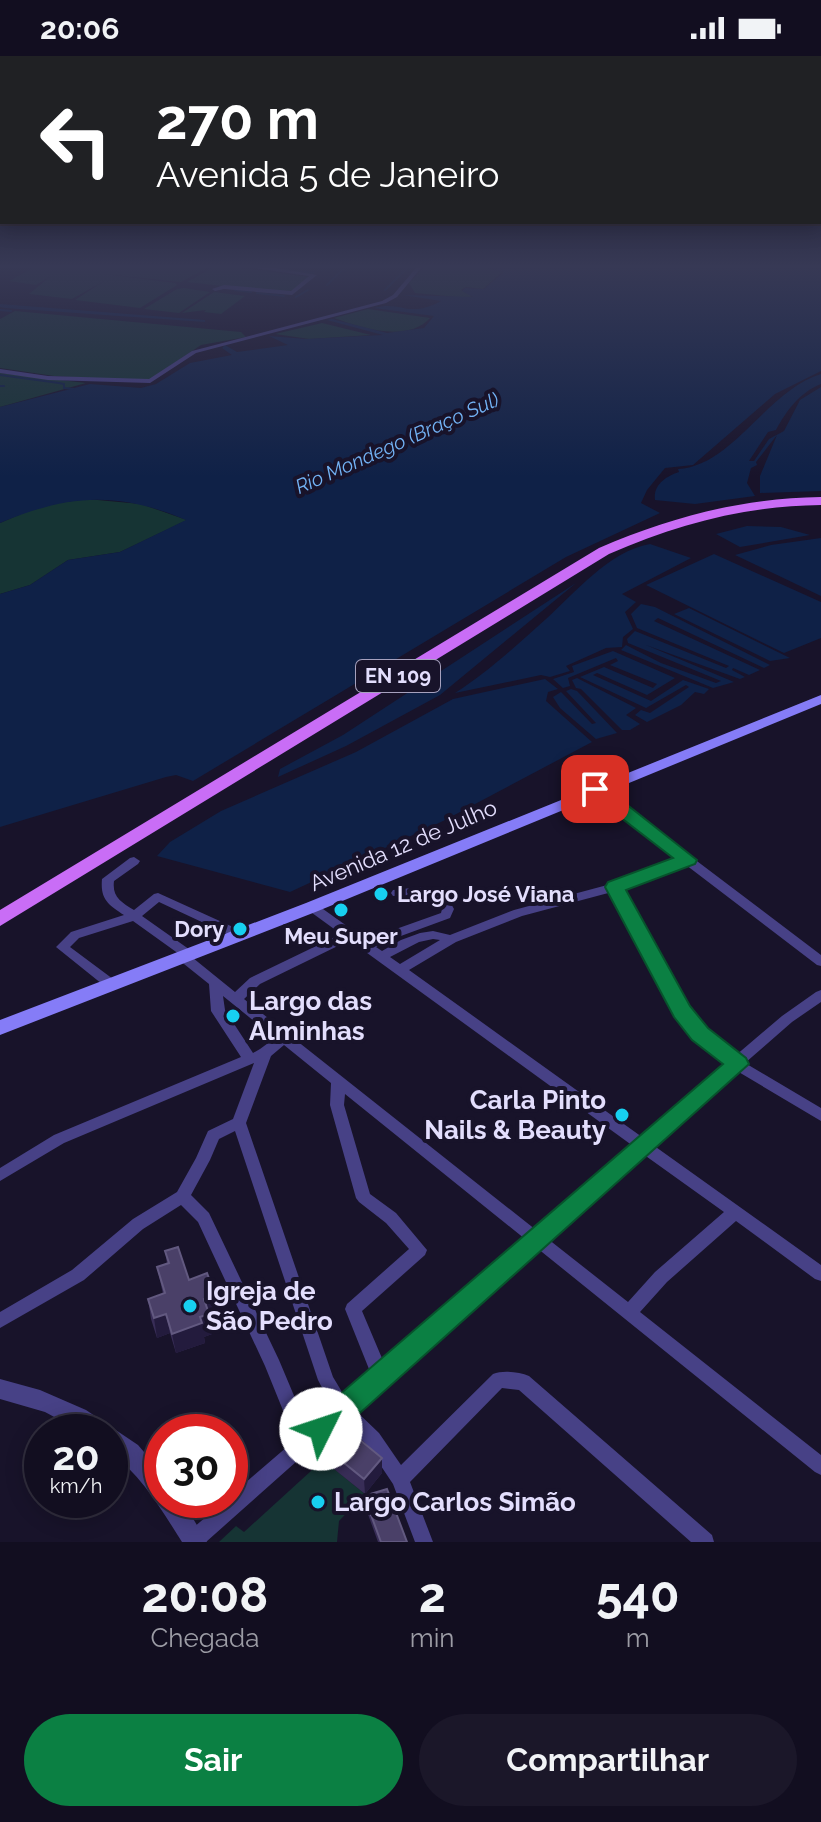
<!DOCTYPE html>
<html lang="pt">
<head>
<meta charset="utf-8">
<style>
	:root { --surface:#120e20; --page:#1b1729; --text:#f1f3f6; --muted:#9c9ca5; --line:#312e3e; --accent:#0b8043 }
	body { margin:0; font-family:Raleway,sans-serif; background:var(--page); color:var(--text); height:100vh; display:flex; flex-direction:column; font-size:30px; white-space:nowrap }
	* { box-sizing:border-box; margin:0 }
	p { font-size:26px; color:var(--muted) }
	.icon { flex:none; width:44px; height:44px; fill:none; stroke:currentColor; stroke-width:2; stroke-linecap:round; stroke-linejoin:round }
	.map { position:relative; height:1486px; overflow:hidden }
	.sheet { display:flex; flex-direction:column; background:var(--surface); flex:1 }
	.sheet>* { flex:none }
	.top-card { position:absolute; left:0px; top:0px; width:822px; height:168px; box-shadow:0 4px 20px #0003,0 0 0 2px var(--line); background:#202124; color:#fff; overflow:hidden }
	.speed { position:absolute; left:24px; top:1358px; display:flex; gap:16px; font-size:40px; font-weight:700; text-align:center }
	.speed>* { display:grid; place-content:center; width:104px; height:104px; border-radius:50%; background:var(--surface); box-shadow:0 4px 20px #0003,0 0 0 2px var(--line); line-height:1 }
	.speed small { font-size:20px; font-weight:400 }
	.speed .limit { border:12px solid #d22; background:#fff; color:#111 }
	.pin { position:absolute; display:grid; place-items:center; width:68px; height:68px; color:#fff; margin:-34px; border-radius:16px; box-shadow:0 4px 12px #0006 }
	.me { position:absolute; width:88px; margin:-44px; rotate:49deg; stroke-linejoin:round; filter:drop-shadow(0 0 6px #0008) }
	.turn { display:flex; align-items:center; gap:28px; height:168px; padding:0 24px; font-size:36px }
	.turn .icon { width:104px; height:104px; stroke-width:2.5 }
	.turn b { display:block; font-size:56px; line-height:68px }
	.eta { display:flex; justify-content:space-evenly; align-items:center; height:136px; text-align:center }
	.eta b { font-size:48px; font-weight:700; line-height:56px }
	.cta { display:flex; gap:16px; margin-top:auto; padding:16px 24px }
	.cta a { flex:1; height:92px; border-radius:48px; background:var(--accent); color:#fff; font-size:32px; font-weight:700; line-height:92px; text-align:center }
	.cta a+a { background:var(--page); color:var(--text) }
	.status { display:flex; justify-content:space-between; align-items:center; height:56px; padding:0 40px; background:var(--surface); direction:ltr }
	.status svg { height:22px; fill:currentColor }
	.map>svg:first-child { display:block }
	.green { fill:#163434 }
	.water { fill:#0f2147 }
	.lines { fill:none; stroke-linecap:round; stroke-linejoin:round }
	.stream { stroke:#0f2147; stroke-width:2 }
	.minor { fill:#474186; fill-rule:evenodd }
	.tertiary { fill:#474186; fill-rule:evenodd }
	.secondary { fill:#857cf7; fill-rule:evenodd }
	.primary { fill:#c96df6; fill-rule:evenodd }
	.wall { fill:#382d57 }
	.shaded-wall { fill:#231b3d }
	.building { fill:#4a4068; stroke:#625980; stroke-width:2 }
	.route { fill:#0b8043; stroke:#07532c; stroke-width:2 }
	.poi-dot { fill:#17d0f0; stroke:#18132a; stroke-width:3 }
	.labels { text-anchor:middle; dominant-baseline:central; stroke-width:8; stroke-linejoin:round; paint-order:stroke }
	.far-water-label { font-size:20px; font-style:italic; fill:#73b3f6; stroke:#18132a }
	.shield { fill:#18132a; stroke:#a6a1be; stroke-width:2 }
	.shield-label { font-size:20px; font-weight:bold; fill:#e3defd }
	.street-label { font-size:22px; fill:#e3defd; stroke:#18132a }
	.poi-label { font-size:22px; font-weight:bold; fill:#e3defd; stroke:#18132a; text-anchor:start }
	.near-poi-label { font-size:26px; font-weight:bold; fill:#e3defd; stroke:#18132a; text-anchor:start }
</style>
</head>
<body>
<div class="status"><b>20:06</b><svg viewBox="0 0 49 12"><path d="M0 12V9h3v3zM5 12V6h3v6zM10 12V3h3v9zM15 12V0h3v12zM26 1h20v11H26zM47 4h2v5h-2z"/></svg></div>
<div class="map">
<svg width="821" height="1486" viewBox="0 0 821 1486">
	<rect width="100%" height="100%" fill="#18132a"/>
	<!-- green -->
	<g class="green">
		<polygon points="33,212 207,212 181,226 104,218 175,227 177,229 140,252 75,244 104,225 72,243 29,238 51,220 36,229 9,225"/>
		<polygon points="212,212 241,212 308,221 293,234 281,237 187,226"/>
		<polygon points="424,212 488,212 502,216 483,233 466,231 461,234 472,240 468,242 415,237 409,227"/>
		<polygon points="184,232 210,236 179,257 144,253 177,233"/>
		<polygon points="214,236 245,240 221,258 204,256 206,254 182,257"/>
		<path d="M368 253 430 262C407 287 362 272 334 262Z"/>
		<polygon points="15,255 241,276 246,281 201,289 151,323 142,325 54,320 0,312 0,263"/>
		<polygon points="322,267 371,279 309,283 275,278"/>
		<polygon points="0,317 86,327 0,351"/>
		<polygon points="87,443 141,448 187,464 120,496 68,504 30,529 0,538 0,467 42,449"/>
		<polygon points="323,1404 365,1438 339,1465 337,1486 219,1486 236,1470 244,1476"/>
	</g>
	<!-- water -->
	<g class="water">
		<path d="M490 212H821V315L775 338 693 409 665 412 647 434 641 447 660 457 566 501 193 725 176 719 166 721 0 771V538L30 529 68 504 120 496 186 464C117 435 69 438 0 467V351L90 328 141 332 156 328 190 307 232 299 222 292 225 289 237 296 288 289 269 280 306 283 383 279 327 264 332 263 387 277 424 272 434 260 374 252C402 244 408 263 441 245L403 239 473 241 462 235 465 232 484 233 504 216Z"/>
		<polygon points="0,248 205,264 205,266 5,252 0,251"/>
		<path d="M821 318V328C799 337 787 354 776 374L768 376 749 405H754L769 383 784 375 800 344 821 331V435L760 437V420L777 379 756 406 757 409 751 412 747 427 755 440 695 448 655 444C653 428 667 420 679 416L678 413C733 410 766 335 821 318Z"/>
		<polygon points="747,470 781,471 810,479 740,491 716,478"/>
		<polygon points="821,482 821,540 735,499 771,489"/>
		<path d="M650 488 691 502 622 538 636 546 625 556 633 573 623 581 622 591 606 592 566 610 570 615 550 621 541 619 455 637C487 617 518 588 546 563 575 537 609 495 650 488Z"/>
		<polygon points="714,498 821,546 821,582 784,597 646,529"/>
		<polygon points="576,527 440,639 346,690 278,721 280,713 343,679"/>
		<polygon points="641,548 655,551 770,609 764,612 658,562 654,565 760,614 749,619 733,612 732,614 745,621 740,623 646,589 734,626 713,632 621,594 626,589 661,607 716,627 721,625 628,587 627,583 635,575 726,612 729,610 637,572 631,558"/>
		<polygon points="689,552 790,602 770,605 674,558"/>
		<polygon points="613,595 675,622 647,639 597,617 593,619 651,645 683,624 709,633 704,638 695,636 681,649 647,666 635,659 641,654 650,657 689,631 686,629 646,652 580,621 604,611 653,632 657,628 610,609 618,605 616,602 568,622 570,630 563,632 553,623 574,616 572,610"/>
		<polygon points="577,622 636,652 626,659 640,668 630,674 622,674 581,633 576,632 572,624"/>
		<polygon points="545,623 558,633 548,636 546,645 592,686 443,765 290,836 157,800 170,786 221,755 356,696 453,643"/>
		<polygon points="571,633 577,635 617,677 596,683 560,652 553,641 561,636 592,668 596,667 566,635"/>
	</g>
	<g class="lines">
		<!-- stream -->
		<g class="stream">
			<polyline points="286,214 314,217"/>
			<polyline points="327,229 344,212"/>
			<polyline points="235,234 251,236"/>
			<polyline points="385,234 407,212"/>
			<polyline points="257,237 284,240"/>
			<polyline points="296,241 308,234"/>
			<polyline points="0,254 11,255"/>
			<polyline points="0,319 59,327 64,328 64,332 74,333"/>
			<polyline points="0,330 4,330"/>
		</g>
		<!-- minor -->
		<g class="minor">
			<polygon points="255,212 275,212 317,219 292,239 224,233 215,235 212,233 224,229 291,235 309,220"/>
			<polygon points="416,212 421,212 397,241 386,247 196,297 150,327 48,324 0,317 0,313 48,320 149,323 192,295 382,245 393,239"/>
			<path d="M595 730 599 731 821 899V910L817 909 686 809 622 833C653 893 678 960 735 1000L782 960 816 936 821 934V946L792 966 745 1007 821 1052V1065L737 1015 653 1089 821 1209V1225L815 1223 736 1165 667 1226 640 1256 821 1399V1419L815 1416 537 1192 355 1354 379 1377 401 1409 493 1318C503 1314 519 1316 529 1320L712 1479 714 1486H691L519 1334 502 1332 410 1426 433 1486H415L393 1428 367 1389 342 1365 206 1486H186L187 1477 226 1444H230V1440L295 1384 265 1310 198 1166 181 1149 143 1173 84 1224 0 1272V1256L72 1214 133 1163 177 1136 196 1102 208 1075 233 1063 254 1007 64 1087 0 1125V1112L54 1079 241 1001 211 955 209 928 179 904 177 901 179 898 133 865 79 882 70 891 117 926 118 929 117 932H107L56 891 71 876 124 859C109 849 100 844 102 823L130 802 134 801 140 805 138 808 114 825C112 841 121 846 134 854L154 838 158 837 244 876 246 879 244 882H236L159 846 142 860 193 896 195 899 193 902 235 936 250 922 341 878 308 854 306 851 308 848H316L368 885 382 878 441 857 442 853 437 845 420 839 393 840 391 837 393 834 421 831 446 839 454 853 450 862 390 884 376 891 382 895 401 884 420 877 433 875 450 879 514 854 611 828 679 803 591 735 590 733 591 731ZM612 836C643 897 668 967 726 1008L642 1081 409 914 456 886 522 860ZM433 883 440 884 400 908 390 901 419 886ZM350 884 363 894 633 1090 536 1174 244 943 260 928ZM223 940 275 982 260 993 253 997 225 954ZM284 989 331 1027 330 1049 356 1142 359 1146 386 1167 409 1193 347 1248 345 1253 371 1318 345 1341 333 1321 246 1067 271 1000ZM345 1038 525 1183 384 1307 362 1255 425 1199 427 1194 396 1157 370 1138 344 1049ZM235 1075 318 1324 332 1351 308 1373 279 1304 209 1157 191 1139 210 1104 219 1083ZM643 1098 724 1156 655 1216 628 1246 548 1183Z"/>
		</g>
		<!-- tertiary -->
		<path class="tertiary" d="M0 1323 40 1334 86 1354 138 1389 162 1417V1444H182L207 1486H182C161 1453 142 1420 110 1396V1376H82L45 1356 0 1343Z"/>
		<!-- secondary -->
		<polygon class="secondary" points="821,639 821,648 318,855 0,979 0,964 306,847"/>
		<!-- primary -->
		<path class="primary" d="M821 441V449C745 450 678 468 609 498L0 870V854L599 492C671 461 742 442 821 441Z"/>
	</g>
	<!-- wall -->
	<g class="wall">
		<polygon points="165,1195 218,1259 210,1262 212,1278 204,1281 205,1287 176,1297 170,1277 157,1282 151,1263 148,1243 163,1238 157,1211 167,1208"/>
		<polygon points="318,1386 382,1402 382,1417 365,1438 319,1401"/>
		<polygon points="364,1440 407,1486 378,1486 365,1450"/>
	</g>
	<!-- shaded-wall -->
	<g class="shaded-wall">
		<polygon points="215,1239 218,1259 210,1262 212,1278 204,1281 205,1287 176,1297 172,1278 200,1261 204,1243"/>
		<polygon points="166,1258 170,1277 157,1282 154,1262"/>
		<polygon points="382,1402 382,1417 365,1438 364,1423"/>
	</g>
	<!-- building -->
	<g class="building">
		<polygon points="178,1191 189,1224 207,1217 215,1239 204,1243 209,1258 200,1261 202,1267 172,1278 166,1258 154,1262 148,1243 165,1237 157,1211 169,1207 165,1195"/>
		<polygon points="337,1365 382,1402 364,1423 318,1386"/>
		<polygon points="387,1433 407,1486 381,1486 364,1440"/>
	</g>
	<!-- sky -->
	<linearGradient id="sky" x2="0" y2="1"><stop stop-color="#0d0a17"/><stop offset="0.5" stop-color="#373955"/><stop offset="1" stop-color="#373955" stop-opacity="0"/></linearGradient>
	<rect width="821" height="421" fill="url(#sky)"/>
	<!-- route -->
	<polygon class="route" points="595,728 602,729 697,804 695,808 626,834 690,950 708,972 746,1002 749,1008 331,1383 321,1387 310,1383 306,1373 310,1364 723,1008 692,984 674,961 605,831 608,826 673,802 589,737 586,733 589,729"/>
	<!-- markers -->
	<g class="poi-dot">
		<circle cx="381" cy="838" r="8"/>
		<circle cx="341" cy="854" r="8"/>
		<circle cx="240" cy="873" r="8"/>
		<circle cx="233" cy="960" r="8"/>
		<circle cx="622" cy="1059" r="8"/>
		<circle cx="190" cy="1250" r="8"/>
		<circle cx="318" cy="1446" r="8"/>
	</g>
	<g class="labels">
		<!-- far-water labels -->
		<g class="far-water-label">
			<text transform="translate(397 387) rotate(-24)">Rio Mondego (Braço Sul)</text>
		</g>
		<!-- shield labels -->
		<rect class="shield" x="356" y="604" width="84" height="32" rx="6"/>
		<g class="shield-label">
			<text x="398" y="620">EN 109</text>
		</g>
		<!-- street labels -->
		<g class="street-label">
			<text transform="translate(403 789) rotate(-23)">Avenida 12 de Julho</text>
		</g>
		<!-- poi labels -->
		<g class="poi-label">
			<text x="397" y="838">Largo José Viana</text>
			<text x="224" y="873" text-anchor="end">Dory</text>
			<text x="341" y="880" text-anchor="middle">Meu Super</text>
		</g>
		<!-- near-poi labels -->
		<g class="near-poi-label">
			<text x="249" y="945">Largo das<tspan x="249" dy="30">Alminhas</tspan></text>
			<text x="606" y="1044" text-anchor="end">Carla Pinto<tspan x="606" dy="30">Nails &amp; Beauty</tspan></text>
			<text x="206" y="1235">Igreja de<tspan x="206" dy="30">São Pedro</tspan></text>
			<text x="334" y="1446">Largo Carlos Simão</text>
		</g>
	</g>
</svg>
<div class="speed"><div>20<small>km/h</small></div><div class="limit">30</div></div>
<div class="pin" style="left:595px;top:733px;background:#d93025"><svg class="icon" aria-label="arrive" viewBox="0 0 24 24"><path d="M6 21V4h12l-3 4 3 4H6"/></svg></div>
<svg class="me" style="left:321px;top:1373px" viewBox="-20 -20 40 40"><circle r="19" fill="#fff"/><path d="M0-13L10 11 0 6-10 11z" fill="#0b8043"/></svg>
<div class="top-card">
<div class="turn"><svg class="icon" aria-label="left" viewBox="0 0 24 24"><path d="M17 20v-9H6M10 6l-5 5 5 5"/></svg><div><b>270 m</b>Avenida 5 de Janeiro</div></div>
</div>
</div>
<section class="sheet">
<div class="eta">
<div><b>20:08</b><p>Chegada</p></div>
<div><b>2</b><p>min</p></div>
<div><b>540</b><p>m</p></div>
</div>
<div class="cta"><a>Sair</a><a>Compartilhar</a></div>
</section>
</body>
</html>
